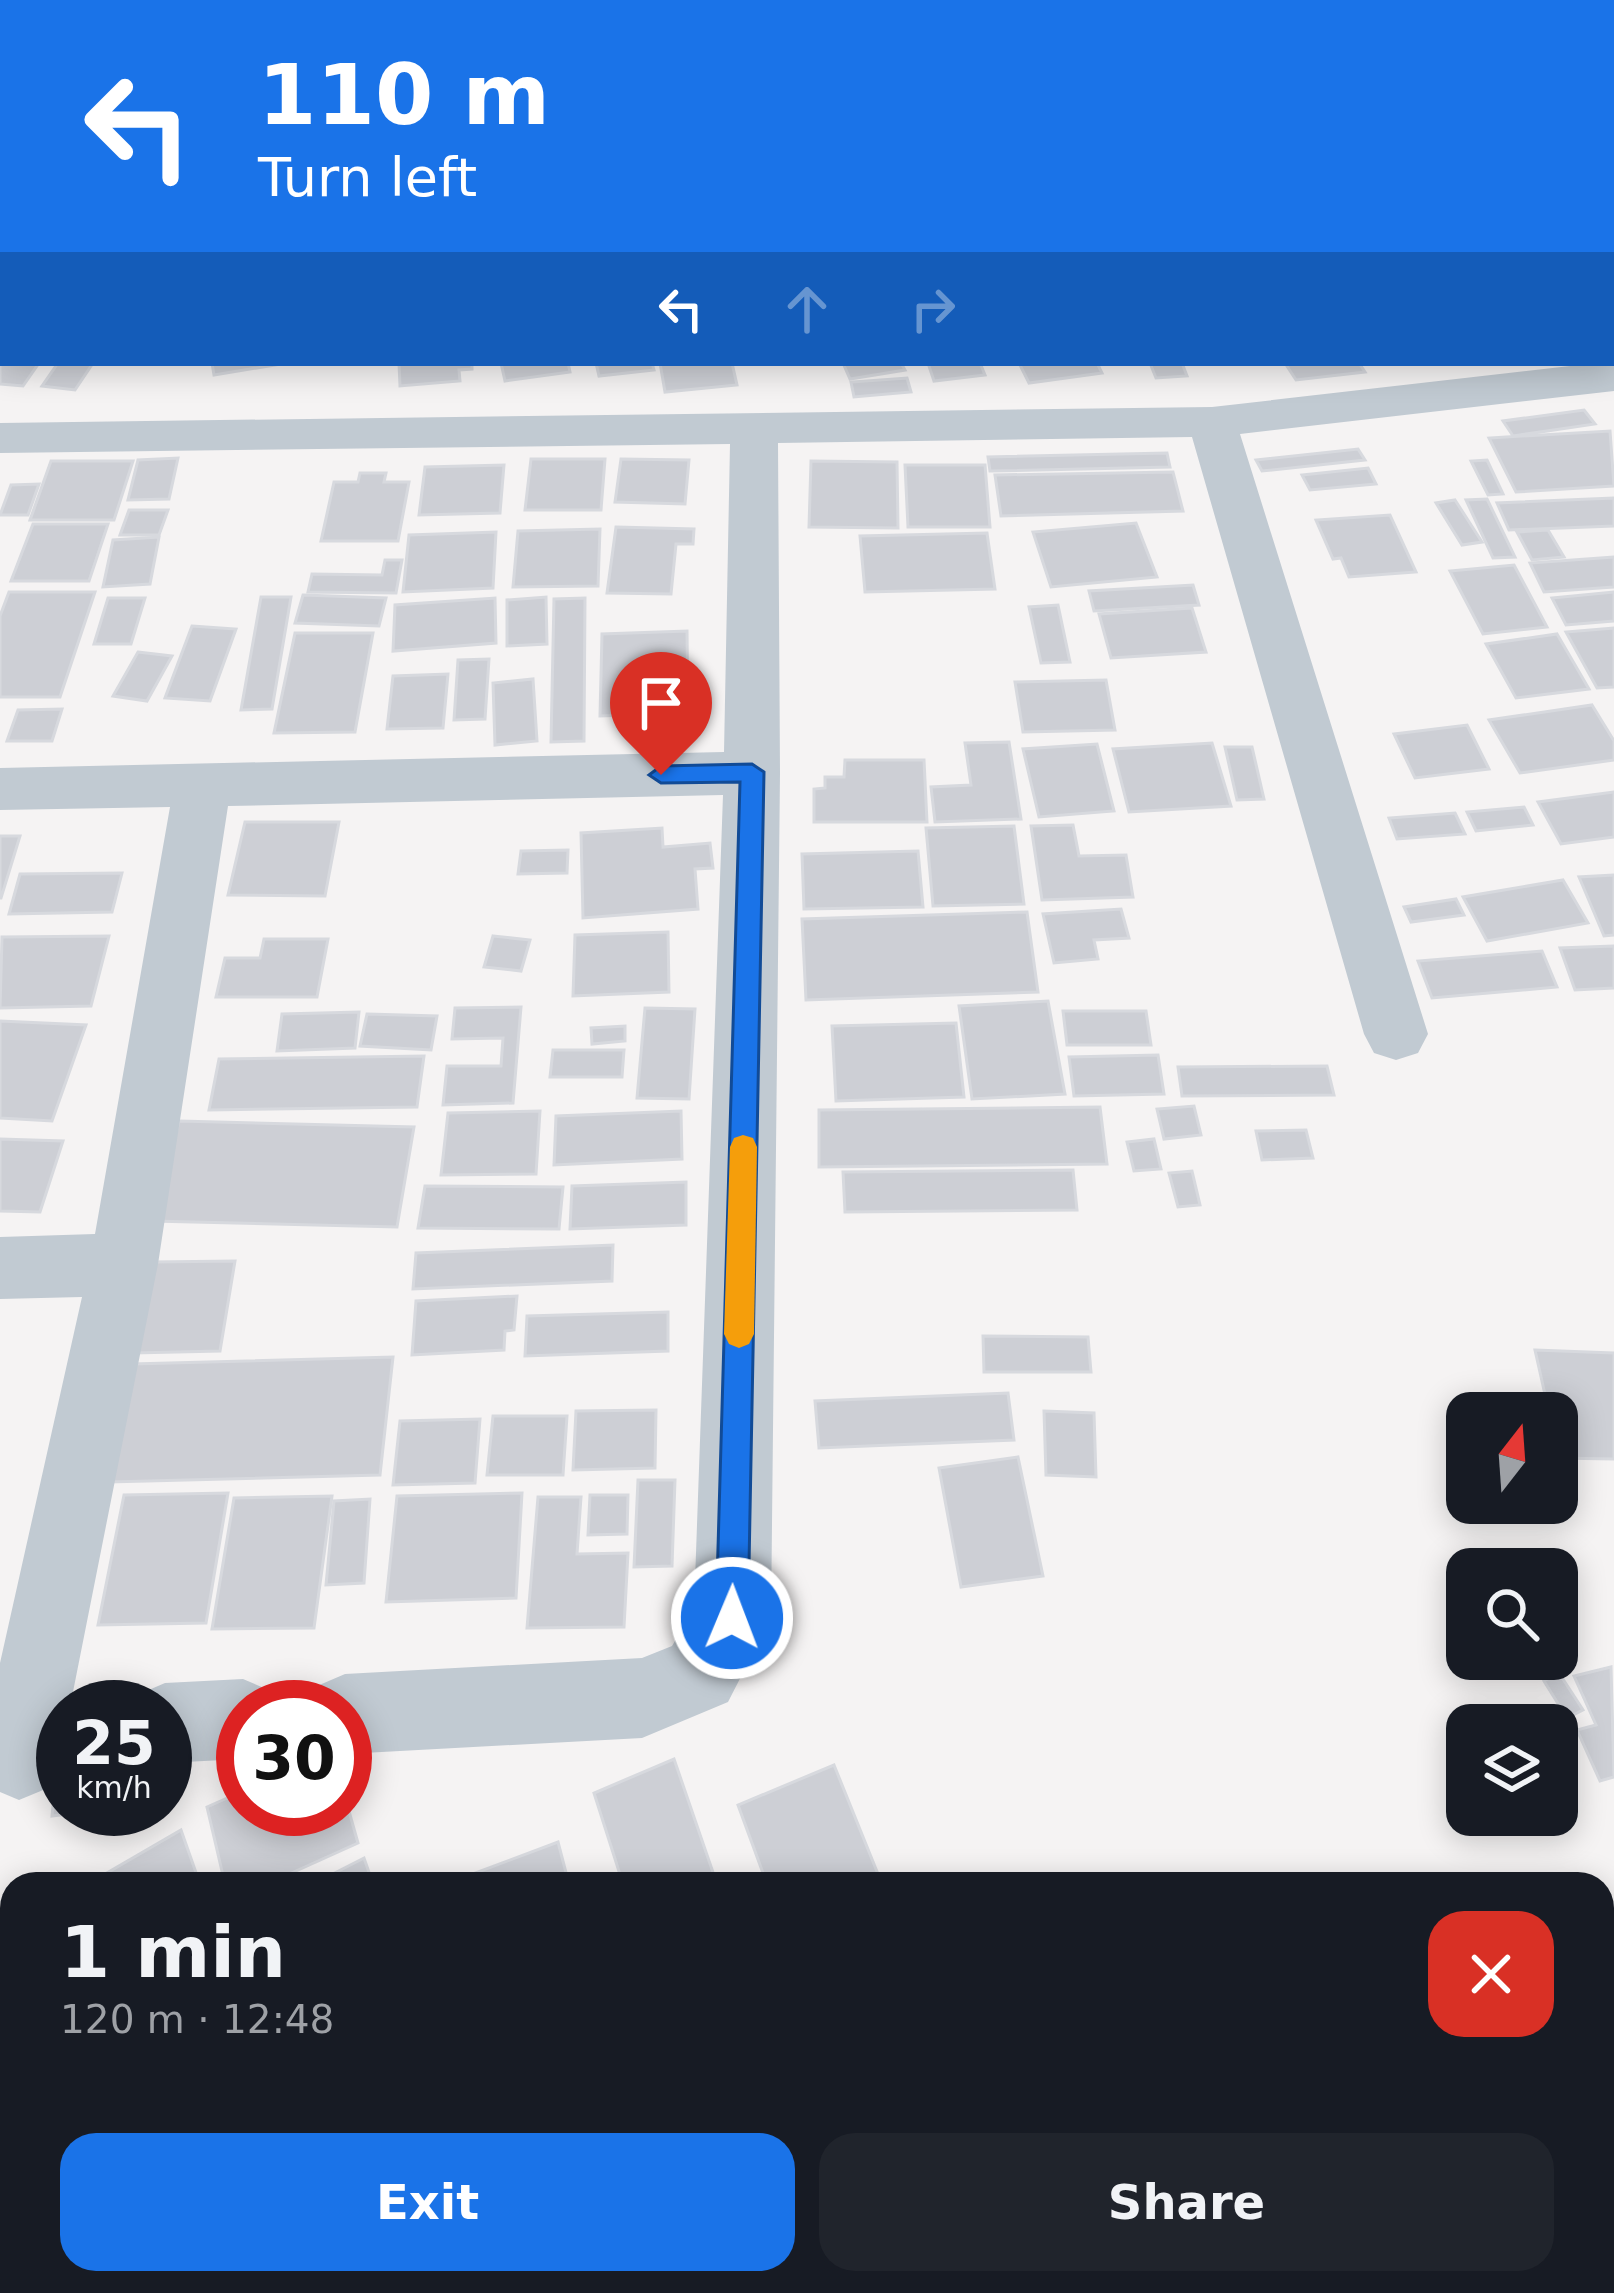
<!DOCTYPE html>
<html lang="en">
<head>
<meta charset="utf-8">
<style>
	:root { --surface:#171b24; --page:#20242c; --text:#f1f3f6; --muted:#9ea1a6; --accent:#1a73e8 }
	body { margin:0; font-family:"DejaVu Sans",sans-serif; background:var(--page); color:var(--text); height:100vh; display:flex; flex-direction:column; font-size:45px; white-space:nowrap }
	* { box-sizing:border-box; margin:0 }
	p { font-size:39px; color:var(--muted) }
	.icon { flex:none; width:66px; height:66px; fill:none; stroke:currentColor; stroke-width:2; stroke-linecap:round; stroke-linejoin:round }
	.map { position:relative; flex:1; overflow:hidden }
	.details { position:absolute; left:0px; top:1872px; width:1614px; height:423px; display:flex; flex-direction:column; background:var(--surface); border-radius:36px 36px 0 0; box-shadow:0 6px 30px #0003 }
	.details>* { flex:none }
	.banner { position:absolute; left:0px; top:0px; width:1614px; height:366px; box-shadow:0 6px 30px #0003; background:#1a73e8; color:#fff; overflow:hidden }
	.needle { width:78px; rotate:17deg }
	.tools { position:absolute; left:1446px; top:1392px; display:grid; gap:24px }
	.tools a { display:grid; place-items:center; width:132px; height:132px; border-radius:24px; background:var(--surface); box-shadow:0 6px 30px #0003; font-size:60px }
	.speed { position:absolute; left:36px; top:1680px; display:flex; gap:24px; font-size:60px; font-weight:700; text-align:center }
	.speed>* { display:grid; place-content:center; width:156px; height:156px; border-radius:50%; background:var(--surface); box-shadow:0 6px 30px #0003; line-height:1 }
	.speed small { font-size:30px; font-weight:400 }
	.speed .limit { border:18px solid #d22; background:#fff; color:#111 }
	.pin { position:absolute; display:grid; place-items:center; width:102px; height:102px; color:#fff; margin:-123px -51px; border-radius:50% 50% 50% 0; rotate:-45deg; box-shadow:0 0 12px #0007 }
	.pin .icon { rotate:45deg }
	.me { position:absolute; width:132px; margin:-66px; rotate:1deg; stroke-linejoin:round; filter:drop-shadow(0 0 9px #0008) }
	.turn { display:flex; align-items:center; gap:42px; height:252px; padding:0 60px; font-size:54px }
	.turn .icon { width:156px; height:156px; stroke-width:2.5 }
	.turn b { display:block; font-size:84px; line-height:102px }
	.lanes { display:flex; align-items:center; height:114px; padding:0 60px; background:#0003; justify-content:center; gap:60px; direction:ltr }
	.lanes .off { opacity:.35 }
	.round { display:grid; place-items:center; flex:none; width:126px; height:126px; border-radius:36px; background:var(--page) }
	.headline { display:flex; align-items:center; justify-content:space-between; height:204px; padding:0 60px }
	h1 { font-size:72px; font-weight:600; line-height:90px }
	.button { display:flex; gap:24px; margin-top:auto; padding:24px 60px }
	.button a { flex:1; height:138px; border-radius:36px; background:var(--accent); color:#fff; font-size:48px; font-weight:600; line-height:138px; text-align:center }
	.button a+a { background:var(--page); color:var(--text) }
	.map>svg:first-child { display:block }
	.water { fill:#90daee }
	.building { fill:#cdcfd5; stroke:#d7d9de; stroke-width:3 }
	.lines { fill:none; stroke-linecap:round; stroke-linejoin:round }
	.minor { fill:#c1cad2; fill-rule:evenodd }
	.route { fill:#1a73e8; stroke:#114b97; stroke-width:3 }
	.slow { fill:#f59e0b }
</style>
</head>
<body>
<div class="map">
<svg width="1614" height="2293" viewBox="0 0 1614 2293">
	<rect width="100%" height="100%" fill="#f5f3f3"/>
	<!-- water -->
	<polygon class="water" points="1614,2205 1614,2293 1363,2293 1373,2283 1602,2283 1602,2207"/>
	<!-- building -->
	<g class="building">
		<polygon points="0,335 3,363 39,363 23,386 0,384"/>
		<polygon points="58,363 93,363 75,390 42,386"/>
		<polygon points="212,363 287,363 214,375"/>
		<polygon points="399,363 472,363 472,369 459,370 460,381 400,386"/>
		<polygon points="501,363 568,363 570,372 505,381"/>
		<polygon points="596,363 652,363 654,370 599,376"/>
		<polygon points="660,363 732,363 737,385 665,392"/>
		<polygon points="843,363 901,363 905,370 850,379"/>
		<polygon points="928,363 980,363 985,375 934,381"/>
		<polygon points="1019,363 1097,363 1102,373 1029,383"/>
		<polygon points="1150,363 1182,363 1187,376 1156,378"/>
		<polygon points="1285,363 1359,363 1365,372 1296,380"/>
		<polygon points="907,378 911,392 854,397 851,382"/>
		<polygon points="1584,410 1595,424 1513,436 1503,421"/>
		<polygon points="1610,431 1614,486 1516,492 1489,438"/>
		<polygon points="1358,449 1365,460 1262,471 1256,460"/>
		<polygon points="1167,453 1170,467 990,471 988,457"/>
		<polygon points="178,458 169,499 128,500 138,460"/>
		<polygon points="531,459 605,459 601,510 525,510"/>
		<polygon points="621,459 689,460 685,504 615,502"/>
		<polygon points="1487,460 1503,494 1488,495 1471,461"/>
		<polygon points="51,461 133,461 114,520 30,520"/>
		<polygon points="811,461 897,462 898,528 809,527"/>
		<polygon points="504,465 500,513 419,515 425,467"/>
		<polygon points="905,465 985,465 990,527 908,527"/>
		<polygon points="1368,468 1376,484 1310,490 1302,475"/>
		<polygon points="1173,472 1183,511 1001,516 995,475"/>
		<polygon points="360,473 386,473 384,482 409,482 398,541 321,541 334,482 358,482"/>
		<polygon points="39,484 28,515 0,515 11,485"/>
		<polygon points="1614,498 1614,526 1509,530 1497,503"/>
		<polygon points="1487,499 1515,557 1493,558 1466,500"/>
		<polygon points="1455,500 1482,542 1462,545 1436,503"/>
		<polygon points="129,510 168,510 159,535 120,535"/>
		<polygon points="1390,515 1416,572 1349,577 1341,558 1333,559 1316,520"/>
		<polygon points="1136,523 1157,577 1051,587 1033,532"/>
		<polygon points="33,524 108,524 89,581 11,581"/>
		<polygon points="616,527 694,529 693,544 676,544 671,594 607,593"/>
		<polygon points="600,529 598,586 513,587 518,531"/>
		<polygon points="1548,530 1564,557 1532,560 1517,532"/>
		<polygon points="496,532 493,588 403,592 409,535"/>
		<polygon points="987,533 995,589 865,592 860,536"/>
		<polygon points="159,537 150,584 103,587 113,540"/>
		<polygon points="1614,557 1614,587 1544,592 1530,563"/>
		<polygon points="385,560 402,560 396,593 308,592 312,574 382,575"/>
		<polygon points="1514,565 1547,627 1483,634 1450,571"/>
		<polygon points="1193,585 1199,605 1094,611 1089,591"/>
		<polygon points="9,592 95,592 60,697 0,697 0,616"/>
		<polygon points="1614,592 1614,621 1566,625 1552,598"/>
		<polygon points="303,595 386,598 379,626 295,623"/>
		<polygon points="261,597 291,597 272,709 241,710"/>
		<polygon points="546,597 547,644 507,646 507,600"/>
		<polygon points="108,598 145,598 131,644 94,644"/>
		<polygon points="495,598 496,643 393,651 395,605"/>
		<polygon points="585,598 584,741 551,742 554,599"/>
		<polygon points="1058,605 1070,662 1041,663 1029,607"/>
		<polygon points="1192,608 1206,652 1111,658 1099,614"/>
		<polygon points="192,626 236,629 210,701 165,698"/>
		<polygon points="1614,628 1614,687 1597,688 1566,632"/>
		<polygon points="687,631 688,713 600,716 602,634"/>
		<polygon points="295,633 373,633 355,732 274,733"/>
		<polygon points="1557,634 1589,689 1516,698 1486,644"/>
		<polygon points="138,652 172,656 147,701 113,696"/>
		<polygon points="489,659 485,719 454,720 458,660"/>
		<polygon points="448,674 443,728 387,729 393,676"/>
		<polygon points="533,679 537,741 495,745 493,683"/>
		<polygon points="1106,680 1115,730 1023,732 1015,682"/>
		<polygon points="1592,705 1614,741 1614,760 1520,773 1489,720"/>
		<polygon points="62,709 52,741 7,741 18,710"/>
		<polygon points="1467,725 1489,769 1415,778 1394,734"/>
		<polygon points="1009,742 1021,819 935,822 931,787 971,785 965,743"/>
		<polygon points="1212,743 1231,806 1129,812 1113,749"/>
		<polygon points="1097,744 1114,811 1039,817 1023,749"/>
		<polygon points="1225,747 1252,747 1264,799 1237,800"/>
		<polygon points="845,760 924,760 927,822 814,822 814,789 825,788 825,777 844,777"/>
		<polygon points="1614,792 1614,837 1561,844 1538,802"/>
		<polygon points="1524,807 1533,825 1476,831 1467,812"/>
		<polygon points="1455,813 1465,834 1397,839 1389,818"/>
		<polygon points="245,822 339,822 325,896 228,895"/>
		<polygon points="1073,825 1079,856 1126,855 1133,897 1042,900 1031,826"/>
		<polygon points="1014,826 1024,904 933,906 926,828"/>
		<polygon points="662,828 663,847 710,843 713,868 695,869 698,909 583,918 581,833"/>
		<polygon points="0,836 20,836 1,898 0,898"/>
		<polygon points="568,850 567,873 518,874 521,851"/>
		<polygon points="918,851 923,907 804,909 802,854"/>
		<polygon points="122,873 112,912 9,914 20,874"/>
		<polygon points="1614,875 1614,935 1604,936 1579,877"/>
		<polygon points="1563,880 1588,923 1487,941 1463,897"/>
		<polygon points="1456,899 1464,915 1411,922 1404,907"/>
		<polygon points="1121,909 1129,938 1094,940 1098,959 1054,963 1043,914"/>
		<polygon points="1027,912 1038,992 806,1000 802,919"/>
		<polygon points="668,932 669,992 573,996 575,935"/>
		<polygon points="109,936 91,1006 0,1008 2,937"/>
		<polygon points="493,936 530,940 521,971 484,967"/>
		<polygon points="264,939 328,939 317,997 216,997 225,958 260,958"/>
		<polygon points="1614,946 1614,988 1575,990 1560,948"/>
		<polygon points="1542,951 1557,987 1432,998 1418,961"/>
		<polygon points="1048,1001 1065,1094 972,1099 959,1006"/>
		<polygon points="521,1007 513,1103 443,1105 447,1066 501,1066 503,1038 452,1039 455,1008"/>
		<polygon points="645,1008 695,1009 689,1099 637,1098"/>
		<polygon points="1063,1011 1146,1011 1151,1045 1067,1045"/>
		<polygon points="359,1012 355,1048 277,1051 282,1014"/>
		<polygon points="367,1014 437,1016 431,1050 360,1046"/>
		<polygon points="0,1021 86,1025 52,1121 0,1118"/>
		<polygon points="956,1023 964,1097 836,1101 832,1026"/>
		<polygon points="625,1026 625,1041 592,1044 591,1028"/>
		<polygon points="553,1050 624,1050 622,1077 550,1077"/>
		<polygon points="1158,1055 1164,1094 1074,1096 1069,1057"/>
		<polygon points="424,1056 417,1107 209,1110 219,1059"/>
		<polygon points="1327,1066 1334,1095 1182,1096 1178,1067"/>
		<polygon points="1194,1106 1201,1135 1164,1139 1157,1109"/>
		<polygon points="1100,1107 1107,1164 819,1167 819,1110"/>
		<polygon points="540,1111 536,1174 441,1175 448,1113"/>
		<polygon points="681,1111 682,1159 554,1165 556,1116"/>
		<polygon points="179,1121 414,1127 397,1227 153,1221"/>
		<polygon points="1306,1130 1313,1158 1262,1160 1256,1131"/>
		<polygon points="0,1139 63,1141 40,1212 0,1211"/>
		<polygon points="1154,1139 1161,1169 1134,1171 1127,1142"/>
		<polygon points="1073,1170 1077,1210 845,1212 843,1172"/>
		<polygon points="1192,1171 1200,1205 1178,1207 1169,1173"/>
		<polygon points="686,1182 686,1225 570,1229 572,1186"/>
		<polygon points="425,1186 563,1187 559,1229 418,1228"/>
		<polygon points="613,1245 612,1281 413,1289 416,1253"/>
		<polygon points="235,1261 220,1351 134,1353 153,1262"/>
		<polygon points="517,1296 514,1330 505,1331 504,1350 412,1355 416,1301"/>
		<polygon points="668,1312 668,1351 525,1356 527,1316"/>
		<polygon points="983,1336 1088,1337 1091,1372 984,1372"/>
		<polygon points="1535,1350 1614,1353 1614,1459 1557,1458 1557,1413 1542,1413 1541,1408 1548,1408"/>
		<polygon points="393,1357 380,1475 109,1482 132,1364"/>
		<polygon points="1008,1393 1014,1440 819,1448 815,1401"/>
		<polygon points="656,1410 655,1468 573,1470 576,1411"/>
		<polygon points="1044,1411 1094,1413 1096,1477 1046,1475"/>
		<polygon points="493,1416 567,1416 563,1475 487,1475"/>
		<polygon points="480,1419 475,1483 393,1485 400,1421"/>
		<polygon points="1018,1457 1043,1576 961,1587 939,1468"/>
		<polygon points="638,1480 675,1480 672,1566 634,1567"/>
		<polygon points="228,1493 206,1623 98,1625 124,1495"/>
		<polygon points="522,1493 516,1598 386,1602 397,1496"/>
		<polygon points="590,1495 628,1495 627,1534 588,1535"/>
		<polygon points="332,1496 314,1628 212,1629 234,1498"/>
		<polygon points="538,1497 581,1497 577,1554 628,1553 624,1627 527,1628"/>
		<polygon points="370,1499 364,1583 326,1585 334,1501"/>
		<polygon points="1611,1667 1614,1777 1600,1781 1577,1730 1596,1725 1574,1676"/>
		<polygon points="1559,1673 1583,1710 1567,1718 1544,1681"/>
		<polygon points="674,1759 717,1884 623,1884 594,1793"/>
		<polygon points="834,1765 882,1884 767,1884 738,1805"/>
		<polygon points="63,1784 63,1809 109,1809 52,1816 55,1785"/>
		<polygon points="243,1791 243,1809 345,1809 345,1797 358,1843 267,1884 225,1884 207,1807"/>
		<polygon points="181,1830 200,1884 102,1884 100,1877"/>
		<polygon points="558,1842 569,1884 446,1884"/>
		<polygon points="364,1858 373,1884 313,1884"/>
		<polygon points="205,2283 306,2283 290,2293 208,2293"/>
		<polygon points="670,2283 774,2283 673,2293"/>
	</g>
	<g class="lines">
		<!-- minor -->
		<g class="minor">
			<polygon points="111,0 150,0 109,3"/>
			<polygon points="326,0 364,0 324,3"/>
			<polygon points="559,0 597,0 558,3"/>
			<rect x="768" y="0" width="38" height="3"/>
			<rect x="1155" y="0" width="38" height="3"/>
			<rect x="1298" y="0" width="38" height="3"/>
			<polygon points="1368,0 1406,0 1407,3 1369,3"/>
			<polygon points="1542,0 1580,0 1581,3 1543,3"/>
			<rect x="1611" y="42" width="3" height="24"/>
			<polygon points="3,76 3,102 0,103 0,77"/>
			<rect x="1611" y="127" width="3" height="24"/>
			<rect x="0" y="168" width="3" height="26"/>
			<polygon points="1614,361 1614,391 1240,434 1428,1034 1418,1053 1396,1060 1374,1053 1364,1034 1192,437 778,443 780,773 771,1618 728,1702 642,1738 345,1754 345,1707 308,1707 317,1686 345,1674 642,1658 672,1646 694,1609 723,795 228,806 158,1264 70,1707 63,1707 63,1742 48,1788 19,1800 0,1792 0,1663 82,1297 0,1299 0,1237 95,1234 170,807 0,810 0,768 724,752 730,444 0,453 0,423 1212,407"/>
			<polygon points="243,1679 271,1691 278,1707 243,1707 243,1759 165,1763 165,1707 132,1707 137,1695 165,1683"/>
		</g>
	</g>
	<!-- route -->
	<polygon class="route" points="752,764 764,772 748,1618 743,1630 732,1635 721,1630 716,1618 740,782 661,783 649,775 661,766"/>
	<!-- slow -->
	<polygon class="slow" points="743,1135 753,1138 757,1147 754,1334 749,1344 739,1348 729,1344 724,1334 730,1147 734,1138"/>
</svg>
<div class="tools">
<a><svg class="needle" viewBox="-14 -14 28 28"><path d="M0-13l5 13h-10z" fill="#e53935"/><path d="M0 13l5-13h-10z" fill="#9ea1a6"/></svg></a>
<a><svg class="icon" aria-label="search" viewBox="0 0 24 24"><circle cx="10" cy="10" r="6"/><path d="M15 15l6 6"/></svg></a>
<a><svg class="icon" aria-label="layers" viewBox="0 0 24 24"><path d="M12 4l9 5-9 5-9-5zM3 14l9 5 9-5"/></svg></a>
</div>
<div class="speed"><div>25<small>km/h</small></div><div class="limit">30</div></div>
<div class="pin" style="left:661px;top:775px;background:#d93025"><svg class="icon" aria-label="arrive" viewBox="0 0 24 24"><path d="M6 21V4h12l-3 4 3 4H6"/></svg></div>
<svg class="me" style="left:732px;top:1618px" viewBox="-20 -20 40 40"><circle r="17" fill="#1a73e8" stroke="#fff" stroke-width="3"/><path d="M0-11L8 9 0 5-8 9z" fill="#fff"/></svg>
<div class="banner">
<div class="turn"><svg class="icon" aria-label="left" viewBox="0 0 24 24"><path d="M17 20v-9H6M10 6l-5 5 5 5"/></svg><div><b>110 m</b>Turn left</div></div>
<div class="lanes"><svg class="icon" aria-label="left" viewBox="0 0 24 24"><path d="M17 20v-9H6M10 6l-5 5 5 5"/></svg><svg class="icon off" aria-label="ahead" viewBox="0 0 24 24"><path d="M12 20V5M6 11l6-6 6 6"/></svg><svg class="icon off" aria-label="right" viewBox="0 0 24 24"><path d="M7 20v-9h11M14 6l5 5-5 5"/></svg></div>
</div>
<section class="details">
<div class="headline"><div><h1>1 min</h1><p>120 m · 12:48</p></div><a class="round" style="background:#d93025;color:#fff"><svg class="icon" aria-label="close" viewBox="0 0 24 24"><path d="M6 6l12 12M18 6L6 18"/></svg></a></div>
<div class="button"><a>Exit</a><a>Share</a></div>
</section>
</div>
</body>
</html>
